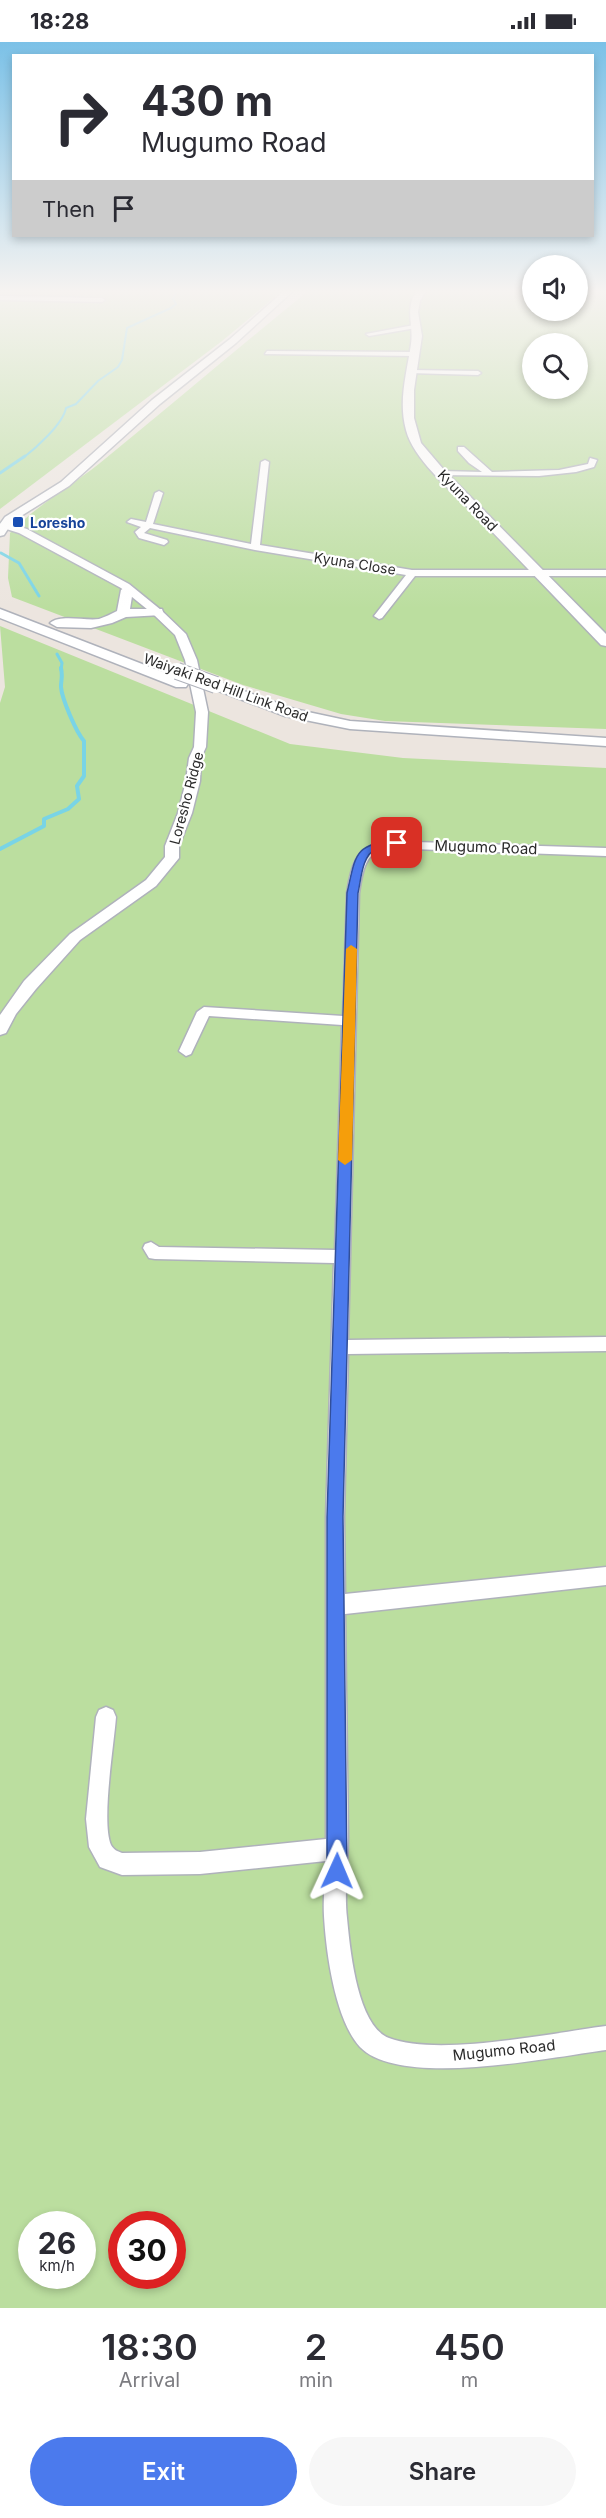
<!DOCTYPE html>
<html lang="en">
<head>
<meta charset="utf-8">
<style>
	:root { --surface:#fff; --page:#f7f7f7; --text:#2b2b33; --muted:#7c7c81; --accent:#4b7aed }
	body { margin:0; font-family:Inter,sans-serif; background:var(--page); color:var(--text); height:100vh; display:flex; flex-direction:column; font-size:22px; white-space:nowrap }
	* { box-sizing:border-box; margin:0 }
	p { font-size:20px; color:var(--muted) }
	.icon { flex:none; width:33px; height:33px; fill:none; stroke:currentColor; stroke-width:2; stroke-linecap:round; stroke-linejoin:round }
	.map { position:relative; height:2266px; overflow:hidden }
	.sheet { display:flex; flex-direction:column; background:var(--surface); flex:1 }
	.sheet>* { flex:none }
	.banner { position:absolute; left:12px; top:12px; width:582px; height:183px; border-radius:0px; box-shadow:0 3px 9px #0003; background:#fff; color:var(--text); overflow:hidden }
	.fabs { position:absolute; left:522px; top:213px; display:grid; gap:12px }
	.fabs a { display:grid; place-items:center; width:66px; height:66px; border-radius:50%; background:var(--surface); box-shadow:0 3px 9px #0003; font-size:30px }
	.speed { position:absolute; left:18px; top:2169px; display:flex; gap:12px; font-size:30px; font-weight:700; text-align:center }
	.speed>* { display:grid; place-content:center; width:78px; height:78px; border-radius:50%; background:var(--surface); box-shadow:0 3px 9px #0003; line-height:1 }
	.speed small { font-size:15px; font-weight:400 }
	.speed .limit { border:9px solid #d22; background:#fff; color:#111 }
	.pin { position:absolute; display:grid; place-items:center; width:51px; height:51px; color:#fff; margin:-26px; border-radius:12px; box-shadow:0 3px 9px #0006 }
	.me { position:absolute; width:66px; margin:-33px; rotate:1deg; stroke-linejoin:round; filter:drop-shadow(0 0 4px #0008) }
	.turn { display:flex; align-items:center; gap:21px; height:126px; padding:0 30px; font-size:27px }
	.turn .icon { width:78px; height:78px; stroke-width:2.5 }
	.turn b { display:block; font-size:42px; line-height:51px }
	.then { display:flex; align-items:center; height:57px; padding:0 30px; background:#0003; gap:12px; font-size:22px }
	.eta { display:flex; justify-content:space-evenly; align-items:center; height:102px; text-align:center }
	.eta b { font-size:36px; font-weight:600; line-height:42px }
	.action { display:flex; gap:12px; margin-top:auto; padding:12px 30px }
	.action a { flex:1; height:69px; border-radius:36px; background:var(--accent); color:#fff; font-size:24px; font-weight:600; line-height:69px; text-align:center }
	.action a+a { background:var(--page); color:var(--text) }
	.status { display:flex; justify-content:space-between; align-items:center; height:42px; padding:0 30px; background:var(--surface); direction:ltr }
	.status svg { height:16px; fill:currentColor }
	.map>svg:first-child { display:block }
	.green { fill:#bbde9f; fill-rule:evenodd }
	.lines { fill:none; stroke-linecap:round; stroke-linejoin:round }
	.stream-far2 { stroke:#79d4e6; stroke-width:2 }
	.stream-far1 { stroke:#79d4e6; stroke-width:3 }
	.stream { stroke:#79d4e6; stroke-width:4 }
	.minor-casing { stroke:#afb2bb; stroke-width:3 }
	.tertiary-casing { stroke:#afb2bb; stroke-width:3 }
	.secondary-casing { stroke:#afb2bb; stroke-width:3 }
	.minor { fill:#fff; fill-rule:evenodd }
	.tertiary { fill:#fff; fill-rule:evenodd }
	.secondary { fill:#fff; fill-rule:evenodd }
	.secondary-bridge-casing { stroke:#afb2bb; stroke-width:18; stroke-linecap:butt }
	.secondary-bridge { stroke:#fff; stroke-width:16 }
	.route { fill:#4b7aed; stroke:#314f9a; stroke-width:1.5 }
	.slow { fill:#f59e0b }
	.transit-dot { fill:#1a4fb4; stroke:#fff; stroke-width:2 }
	.labels { text-anchor:middle; dominant-baseline:central; stroke-width:4.5; stroke-linejoin:round; paint-order:stroke }
	.far-street-label { font-size:14px; fill:#2b2b2b; stroke:#fff }
	.far-transit-label { font-size:14px; font-weight:bold; fill:#164399; stroke:#fff; text-anchor:start }
	.street-label { font-size:15px; fill:#2b2b2b; stroke:#fff }
</style>
</head>
<body>
<div class="status"><b>18:28</b><svg viewBox="0 0 49 12"><path d="M0 12V9h3v3zM5 12V6h3v6zM10 12V3h3v9zM15 12V0h3v12zM26 1h20v11H26zM47 4h2v5h-2z"/></svg></div>
<div class="map">
<svg width="606" height="2266" viewBox="0 0 606 2266">
	<rect width="100%" height="100%" fill="#ece5df"/>
	<!-- green -->
	<g class="green">
		<polygon points="0,249 282,249 222,299 0,467"/>
		<path d="M308 249H532V268H578V249H606V687L385 679 341 672 243 643 12 555 8 536 10 491C37 463 70 445 100 421 170 364 238 306 308 249ZM532 302H578V346H532Z"/>
		<path d="M0 584 290 702 403 716 606 726V2266H0V661L5 645ZM32 2182H82V2234H32ZM122 2182H172V2234H122Z"/>
	</g>
	<g class="lines">
		<!-- stream-far2 -->
		<path class="stream-far2" d="M23 416C36 406 63 382 66 366L76 362 98 339 118 325 122 318 127 286 171 266 176 262 173 257 177 249"/>
		<!-- stream-far1 -->
		<g class="stream-far1">
			<polyline points="0,431 25,414"/>
			<polyline points="1,511 19,521 39,554"/>
			<polyline points="57,612 62,621 61,628"/>
		</g>
		<!-- stream -->
		<path class="stream" d="M0 807 44 784V777L68 767 79 757 77 744 84 734V699C76 690 62 657 61 645 61 637 63 635 61 626"/>
		<defs>
			<g id="minor">
				<polygon points="0,254 102,256 105,258 102,260 0,258"/>
				<polygon points="414,283 416,286 369,294 366,292"/>
				<polygon points="267,309 414,310 417,312 414,314 265,312"/>
				<polygon points="411,328 478,329 481,331 478,333 409,331"/>
				<polygon points="458,405 464,405 492,430 559,428 588,422 590,416 597,418 594,425 576,430 539,434 438,433 437,431 441,429 482,430 469,421 458,409"/>
				<polygon points="265,418 269,420 260,503 412,528 606,528 606,534 415,534 382,576 379,577 374,574 406,533 255,508 150,486 144,491 167,498 168,500 164,503 139,496 135,490 141,485 127,480 131,477 146,480 155,451 159,449 163,451 153,482 251,502 261,420"/>
				<path d="M384 799 606 806V814L384 806C364 812 362 832 359 851L348 1298 606 1295V1309L348 1312 344 1475 345 1552 606 1525V1543L345 1572C346 1646 347 1720 348 1795 348 1821 344 1850 347 1876 350 1907 357 1984 389 1996 438 2015 552 1991 606 1984V2008C552 2015 400 2047 360 2005 335 1978 326 1910 324 1874 323 1856 325 1837 326 1819L200 1832 122 1833 100 1825 89 1805 86 1777 96 1675 99 1668 106 1665 113 1668 116 1675C114 1703 101 1780 111 1803 114 1808 117 1809 122 1811L200 1810 326 1797V1475L334 1221 155 1217 149 1216 143 1206 145 1202 151 1200 159 1205 335 1208 342 983 209 974 191 1012 186 1014 179 1009 197 970 204 965 343 974 347 851C351 824 355 806 384 799Z"/>
			</g>
			<polygon id="tertiary" points="4,480 27,487 129,542 161,568 186,592 197,618 208,670 206,705 201,716 200,739 192,771 179,804 179,816 156,844 80,898 36,947 16,972 6,991 0,993 0,973 24,939 70,892 146,838 165,815 165,804 178,771 186,739 189,716 194,705 196,670 185,618 175,593 153,572 121,546 19,491 0,485 0,482"/>
			<g id="secondary">
				<polygon points="284,249 293,249 236,301 160,362 69,444 13,479 4,493 0,494 0,482 5,475 61,440 152,358 230,297"/>
				<path d="M417 249H426L420 259 418 270 422 294 414 348V376L421 401 444 428 606 592V604L601 603C561 561 521 520 481 478 458 454 414 420 406 388 398 359 407 330 411 302 414 282 404 267 417 249Z"/>
				<path d="M127 544 133 548 130 567H162L163 570 162 573 126 575 112 581 91 586 57 585 50 581C60 572 85 579 99 577 105 575 111 572 117 569L121 548Z"/>
				<polygon points="0,567 186,639 188,642 186,645 176,645 0,576"/>
				<polygon points="216,639 294,667 350,679 606,696 606,704 350,687 285,674 211,646 209,643"/>
			</g>
		</defs>
		<!-- minor casing -->
		<use href="#minor" class="minor-casing"/>
		<!-- tertiary casing -->
		<use href="#tertiary" class="tertiary-casing"/>
		<!-- secondary casing -->
		<use href="#secondary" class="secondary-casing"/>
		<!-- minor -->
		<use href="#minor" class="minor"/>
		<!-- tertiary -->
		<use href="#tertiary" class="tertiary"/>
		<!-- secondary -->
		<use href="#secondary" class="secondary"/>
		<defs>
			<polyline id="secondary-bridge" points="177,629 216,643"/>
		</defs>
		<!-- secondary-bridge casing -->
		<use href="#secondary-bridge" class="secondary-bridge-casing"/>
		<!-- secondary-bridge -->
		<use href="#secondary-bridge" class="secondary-bridge"/>
	</g>
	<!-- sky -->
	<linearGradient id="sky" x2="0" y2="1"><stop stop-color="#7bc1e7"/><stop offset="0.44" stop-color="#f6f3f1"/><stop offset="1" stop-color="#f6f3f1" stop-opacity="0"/></linearGradient>
	<rect width="606" height="567" fill="url(#sky)"/>
	<!-- route -->
	<path class="route" d="M397 798 402 801 400 804C393 805 383 804 376 807 362 813 361 838 358 851L343 1475 347 1829 344 1837 337 1839 330 1837 327 1829V1475L347 851C356 812 354 802 397 798Z"/>
	<!-- slow -->
	<polygon class="slow" points="351,903 357,907 352,1118 345,1123 338,1118 346,907"/>
	<!-- markers -->
	<rect class="transit-dot" x="12" y="474" width="12" height="12" rx="3"/>
	<g class="labels">
		<!-- far-street labels -->
		<g class="far-street-label">
			<text transform="translate(468 458) rotate(46)">Kyuna Road</text>
			<text transform="translate(355 521) rotate(9)">Kyuna Close</text>
			<text transform="translate(226 645) rotate(20)">Waiyaki Red Hill Link Road</text>
			<text transform="translate(186 756) rotate(-75)">Loresho Ridge</text>
		</g>
		<!-- far-transit labels -->
		<g class="far-transit-label">
			<text x="30" y="480">Loresho</text>
		</g>
		<!-- street labels -->
		<g class="street-label">
			<text transform="translate(486 805) rotate(2)">Mugumo Road</text>
			<text transform="translate(504 2008) rotate(-6)">Mugumo Road</text>
		</g>
	</g>
</svg>
<div class="fabs">
<a><svg class="icon" aria-label="sound" viewBox="0 0 24 24"><path d="M4 9h4l5-4v14l-5-4H4zM17 9q2 3 0 6"/></svg></a>
<a><svg class="icon" aria-label="search" viewBox="0 0 24 24"><circle cx="10" cy="10" r="6"/><path d="M15 15l6 6"/></svg></a>
</div>
<div class="speed"><div>26<small>km/h</small></div><div class="limit">30</div></div>
<div class="pin" style="left:397px;top:801px;background:#d93025"><svg class="icon" aria-label="arrive" viewBox="0 0 24 24"><path d="M6 21V4h12l-3 4 3 4H6"/></svg></div>
<svg class="me" style="left:337px;top:1829px" viewBox="-20 -20 40 40"><path d="M0-17L14 15 0 8-14 15z" fill="#4b7aed" stroke="#fff" stroke-width="4"/></svg>
<div class="banner">
<div class="turn"><svg class="icon" aria-label="right" viewBox="0 0 24 24"><path d="M7 20v-9h11M14 6l5 5-5 5"/></svg><div><b>430 m</b>Mugumo Road</div></div>
<div class="then">Then<svg class="icon" aria-label="arrive" viewBox="0 0 24 24"><path d="M6 21V4h12l-3 4 3 4H6"/></svg></div>
</div>
</div>
<section class="sheet">
<div class="eta">
<div><b>18:30</b><p>Arrival</p></div>
<div><b>2</b><p>min</p></div>
<div><b>450</b><p>m</p></div>
</div>
<div class="action"><a>Exit</a><a>Share</a></div>
</section>
</body>
</html>
